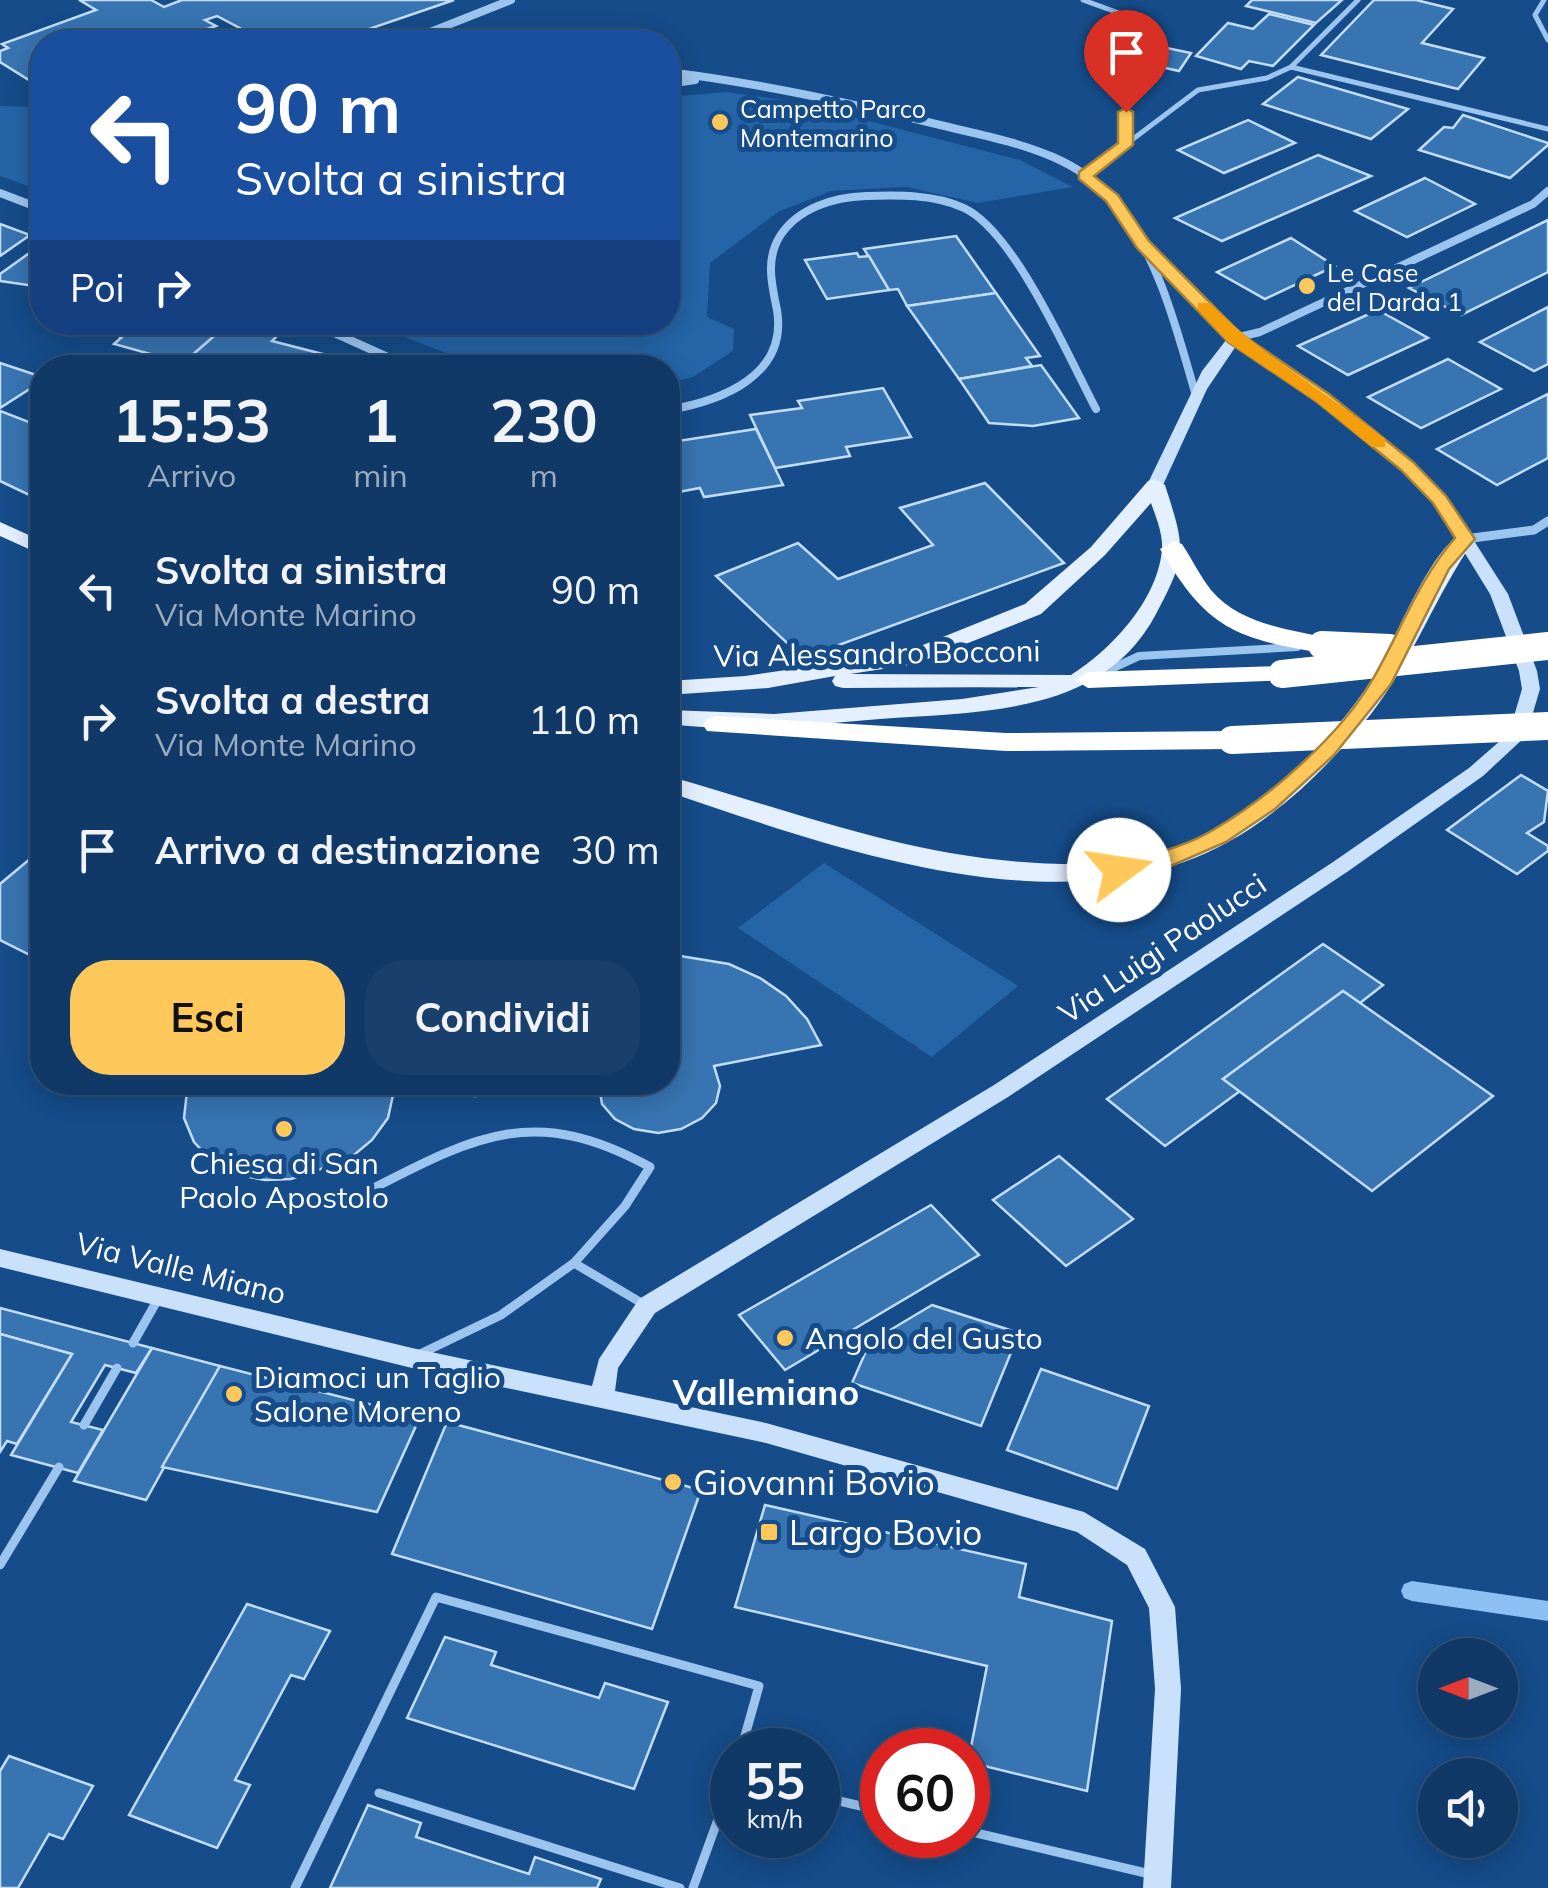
<!DOCTYPE html>
<html lang="it">
<head>
<meta charset="utf-8">
<style>
	:root { --surface:#103967; --page:#19406d; --text:#f1f3f6; --muted:#9cacc0; --line:#30537b; --accent:#ffc85a }
	body { margin:0; font-family:Mulish,sans-serif; background:var(--page); color:var(--text); height:100vh; display:flex; flex-direction:column; font-size:38px; white-space:nowrap }
	* { box-sizing:border-box; margin:0 }
	p { font-size:32px; color:var(--muted) }
	.icon { flex:none; width:55px; height:55px; fill:none; stroke:currentColor; stroke-width:2; stroke-linecap:round; stroke-linejoin:round }
	.map { position:relative; flex:1; overflow:hidden }
	.drawer { position:absolute; left:30px; top:355px; width:650px; height:740px; display:flex; flex-direction:column; background:var(--surface); border-radius:40px; box-shadow:0 5px 25px #0003,0 0 0 2px var(--line) }
	.drawer>* { flex:none }
	.guide { position:absolute; left:30px; top:30px; width:650px; height:305px; border-radius:40px; box-shadow:0 5px 25px #0003,0 0 0 2px var(--line); background:#1a4fa0; color:#fff; overflow:hidden }
	.needle { width:65px; rotate:270deg }
	.buttons { position:absolute; left:1418px; top:1638px; display:grid; gap:20px }
	.buttons a { display:grid; place-items:center; width:100px; height:100px; border-radius:50%; background:var(--surface); box-shadow:0 5px 25px #0003,0 0 0 2px var(--line); font-size:50px }
	.speed { position:absolute; left:710px; top:1728px; display:flex; gap:20px; font-size:50px; font-weight:700; text-align:center }
	.speed>* { display:grid; place-content:center; width:130px; height:130px; border-radius:50%; background:var(--surface); box-shadow:0 5px 25px #0003,0 0 0 2px var(--line); line-height:1 }
	.speed small { font-size:25px; font-weight:400 }
	.speed .limit { border:15px solid #d22; background:#fff; color:#111 }
	.pin { position:absolute; display:grid; place-items:center; width:85px; height:85px; color:#fff; margin:-102px -42px; border-radius:50% 50% 50% 0; rotate:-45deg; box-shadow:0 0 10px #0007 }
	.pin .icon { rotate:45deg }
	.me { position:absolute; width:110px; margin:-55px; rotate:76deg; stroke-linejoin:round; filter:drop-shadow(0 0 8px #0008) }
	.turn { display:flex; align-items:center; gap:35px; height:210px; padding:0 40px; font-size:45px }
	.turn .icon { width:130px; height:130px; stroke-width:2.5 }
	.turn b { display:block; font-size:70px; line-height:85px }
	.then { display:flex; align-items:center; height:95px; padding:0 40px; background:#0003; gap:20px; font-size:38px }
	.eta { display:flex; justify-content:space-evenly; align-items:center; height:170px; text-align:center }
	.eta b { font-size:60px; font-weight:700; line-height:70px }
	.button { display:flex; gap:20px; margin-top:auto; padding:20px 40px }
	.button a { flex:1; height:115px; border-radius:40px; background:var(--accent); color:#111; font-size:40px; font-weight:700; line-height:115px; text-align:center }
	.button a+a { background:var(--page); color:var(--text) }
	ul { padding:0; list-style:none }
	li { display:flex; align-items:center; gap:30px; height:130px; padding:0 40px }
	li div { flex:1 }
	li b { display:block; font-size:38px }
	li em { font-style:normal }
	.map>svg:first-child { display:block }
	.green { fill:#2464a7 }
	.lines { fill:none; stroke-linecap:round; stroke-linejoin:round }
	.stream { fill:#8dc0f2; fill-rule:evenodd }
	.building { fill:#3874b1; stroke:#c2defb; stroke-width:2.5 }
	.lane-far2 { stroke:#9bc5ef; stroke-width:5 }
	.lane-far1 { stroke:#9bc5ef; stroke-width:8 }
	.lane { stroke:#9bc5ef; stroke-width:9 }
	.street-far1 { stroke:#9bc5ef; stroke-width:8 }
	.street { stroke:#9bc5ef; stroke-width:9 }
	.secondary { fill:#c9e1fb; fill-rule:evenodd }
	.primary { fill:#e4efff; fill-rule:evenodd }
	.highway { fill:#fff; fill-rule:evenodd }
	.highway-bridge { stroke:#fff; stroke-width:28 }
	.route { fill:#ffc85a; stroke:#a6823a; stroke-width:2.5 }
	.slow { fill:#f59e0b }
	.poi-dot { fill:#ffc85a; stroke:#154c89; stroke-width:4 }
	.labels { text-anchor:middle; dominant-baseline:central; stroke-width:10; stroke-linejoin:round; paint-order:stroke }
	.far-poi-label { font-size:25px; fill:#fff; stroke:#154c89; text-anchor:start }
	.street-label { font-size:30px; fill:#fff; stroke:#154c89 }
	.poi-label { font-size:30px; fill:#fff; stroke:#154c89; text-anchor:start }
	.quarter-label { font-size:35px; font-weight:bold; fill:#fff; stroke:#154c89 }
	.near-poi-label { font-size:35px; fill:#fff; stroke:#154c89; text-anchor:start }
</style>
</head>
<body>
<div class="map">
<svg width="1548" height="1888" viewBox="0 0 1548 1888">
	<rect width="100%" height="100%" fill="#154c89"/>
	<!-- green -->
	<g class="green">
		<polygon points="727,92 791,101 1020,160 1073,187 978,203 906,187 831,191 778,212 710,263 707,317 734,329 733,351 693,377 668,383 668,368 482,367 368,323 668,322 668,97"/>
		<polygon points="0,106 42,107 42,191 0,176"/>
		<polygon points="824,863 1018,986 932,1057 738,928"/>
	</g>
	<g class="lines">
		<!-- stream -->
		<polygon class="stream" points="1412,1581 1548,1601 1548,1621 1412,1601 1404,1598 1401,1591 1404,1584"/>
	</g>
	<!-- building -->
	<g class="building">
		<polygon points="85,0 151,0 164,7 182,0 454,0 331,42 266,42 217,16 205,20 216,26 170,42 42,42 42,83 37,85 0,62 0,51 8,48 2,44 96,10 81,1"/>
		<polygon points="1252,0 1342,0 1316,23 1246,6"/>
		<polygon points="1374,0 1416,0 1453,9 1422,43 1484,58 1458,89 1321,55"/>
		<polygon points="1269,14 1314,25 1273,66 1249,61 1241,69 1196,56 1228,23 1253,29"/>
		<polygon points="1143,43 1191,53 1179,71 1135,61"/>
		<polygon points="1298,77 1408,109 1371,139 1263,104"/>
		<polygon points="1463,115 1548,143 1548,145 1510,178 1419,150 1444,127 1453,128"/>
		<polygon points="1248,120 1295,143 1224,173 1178,150"/>
		<polygon points="1318,155 1371,176 1222,241 1175,218"/>
		<polygon points="1425,178 1475,204 1407,237 1355,211"/>
		<polygon points="1548,220 1548,272 1461,315 1409,288"/>
		<polygon points="0,224 30,235 0,256"/>
		<polygon points="956,236 996,293 907,306 898,289 889,290 864,249"/>
		<polygon points="1291,238 1335,266 1265,299 1217,272"/>
		<polygon points="42,244 42,287 0,281 0,274"/>
		<polygon points="857,253 859,257 869,256 889,290 827,299 805,260"/>
		<polygon points="996,293 1040,356 1026,358 1032,366 959,379 907,306"/>
		<polygon points="1548,307 1548,364 1534,371 1480,342"/>
		<polygon points="1378,310 1428,338 1348,375 1298,346"/>
		<polygon points="230,322 278,335 272,341 342,359 332,368 177,368"/>
		<polygon points="230,322 183,363 114,344 122,337 69,323"/>
		<polygon points="1448,359 1501,389 1421,428 1368,397"/>
		<polygon points="0,363 42,377 42,381 0,408"/>
		<polygon points="1041,365 1079,418 1033,426 989,423 959,379"/>
		<polygon points="883,388 911,437 846,447 850,456 775,468 750,415 802,408 798,401"/>
		<polygon points="1548,394 1548,458 1497,485 1437,449"/>
		<polygon points="0,411 42,427 42,501 0,481"/>
		<polygon points="756,429 783,485 704,497 700,488 668,494 668,438 672,442"/>
		<polygon points="985,483 1064,563 803,658 716,576 798,543 838,579 933,545 900,508"/>
		<polygon points="1521,775 1548,791 1544,822 1527,833 1548,846 1548,851 1517,874 1447,830"/>
		<polygon points="42,849 42,961 0,940 0,884"/>
		<polygon points="1323,944 1383,985 1360,1003 1343,991 1223,1079 1240,1091 1165,1146 1107,1099"/>
		<polygon points="668,954 729,964 760,978 786,996 807,1019 821,1045 714,1066 720,1086 716,1103 702,1118 681,1129 658,1133 634,1129 615,1119 602,1104 599,1086 600,1082 668,1082"/>
		<polygon points="1343,991 1493,1096 1372,1191 1223,1079"/>
		<polygon points="188,1082 511,1082 498,1091 476,1096 456,1095 448,1089 393,1095 388,1118 372,1140 348,1160 291,1179 265,1180 239,1175 212,1161 194,1142 184,1118"/>
		<polygon points="1059,1156 1133,1219 1066,1266 993,1200"/>
		<polygon points="931,1205 979,1255 785,1370 739,1315"/>
		<polygon points="932,1305 1019,1333 981,1426 852,1383 870,1342"/>
		<polygon points="0,1308 152,1348 136,1373 105,1365 71,1422 103,1430 78,1473 11,1455 72,1354 0,1334"/>
		<polygon points="0,1334 72,1354 17,1444 7,1441 0,1452"/>
		<polygon points="152,1348 220,1366 146,1500 74,1481"/>
		<polygon points="220,1366 420,1417 377,1512 162,1467"/>
		<polygon points="1041,1369 1149,1406 1117,1489 1007,1450"/>
		<polygon points="447,1422 701,1490 652,1629 392,1554"/>
		<polygon points="765,1505 1026,1564 1019,1597 1112,1621 1087,1791 968,1762 987,1666 735,1607"/>
		<polygon points="247,1604 330,1631 304,1679 291,1675 235,1780 250,1785 217,1848 129,1815"/>
		<polygon points="445,1637 496,1652 491,1665 599,1698 605,1683 668,1702 634,1789 407,1718"/>
		<polygon points="9,1756 93,1786 63,1839 49,1834 18,1888 0,1888 0,1771"/>
		<polygon points="368,1805 421,1823 416,1837 529,1874 535,1857 601,1879 597,1888 330,1888"/>
	</g>
	<g class="lines">
		<!-- lane-far2 -->
		<g class="lane-far2">
			<polyline points="1083,0 1127,16 1125,145"/>
			<polyline points="1544,0 1535,15 1548,40"/>
			<polyline points="353,42 370,36 397,42"/>
			<polyline points="1291,67 1548,129"/>
			<polyline points="1084,176 1198,90 1267,78 1291,67 1358,0"/>
		</g>
		<!-- lane-far1 -->
		<polyline class="lane-far1" points="1096,676 1139,656 1297,647"/>
		<!-- lane -->
		<g class="lane">
			<path d="M366 1192C475 1136 534 1103 650 1167L625 1206 574 1263 645 1305"/>
			<polyline points="133,1343 158,1299"/>
			<polyline points="420,1354 501,1315 574,1263"/>
			<polyline points="84,1425 117,1368"/>
			<polyline points="0,1565 59,1467"/>
			<polyline points="379,1793 680,1888"/>
			<polyline points="818,1796 882,1811"/>
			<polyline points="968,1831 1150,1874"/>
			<polyline points="295,1888 436,1597 759,1686 741,1750"/>
			<polyline points="693,1888 732,1781"/>
		</g>
		<!-- street-far1 -->
		<g class="street-far1">
			<polyline points="405,42 511,0"/>
			<path d="M668 72C759 83 847 102 936 124 976 134 1016 141 1053 157 1076 167 1098 182 1114 201 1159 256 1177 330 1196 396"/>
			<polyline points="668,84 695,80"/>
			<polyline points="0,193 42,209"/>
			<polyline points="1149,251 1235,338 1260,332 1533,204 1548,191"/>
			<polyline points="310,322 412,368"/>
			<path d="M668 410C721 401 788 376 777 310 772 285 765 260 780 236 798 208 834 197 866 196 897 195 934 194 964 208 1015 232 1069 358 1096 409"/>
		</g>
		<!-- street -->
		<polyline class="street" points="1465,539 1534,530 1548,521"/>
		<!-- secondary -->
		<polygon class="secondary" points="1235,333 1328,395 1413,463 1446,497 1508,594 1537,671 1540,689 1526,736 1483,776 1347,872 1008,1097 655,1313 618,1368 615,1391 766,1423 1084,1512 1145,1549 1175,1607 1181,1689 1171,1888 1143,1888 1155,1689 1149,1608 1127,1565 1077,1532 766,1443 412,1368 0,1267 0,1249 412,1348 592,1386 599,1359 639,1299 994,1085 1333,862 1469,768 1509,733 1522,689 1519,671 1490,594 1434,503 1401,469 1318,401 1236,346 1207,389 1163,485 1155,490 1147,485 1202,371 1230,335"/>
		<!-- primary -->
		<g class="primary">
			<path d="M1155 479 1165 485C1185 548 1188 554 1156 614 1102 716 981 711 880 719 809 725 739 733 668 724V710L774 714 962 699 1039 687 843 688 835 686 832 681 835 676 768 688 668 695V681L745 676 903 653 1025 604 1091 547 1148 481ZM1151 503C1156 517 1163 534 1162 549 1158 600 1111 650 1071 675L850 674 915 664 1041 614 1105 555Z"/>
			<polygon points="0,522 42,541 42,555 0,536"/>
			<path d="M1465 533 1475 539C1436 594 1413 660 1371 714 1321 776 1260 835 1184 862 1024 918 820 843 668 792V776C793 811 905 856 1037 863 1074 865 1115 865 1151 855 1202 841 1249 811 1288 776 1323 744 1357 707 1380 665 1396 637 1435 540 1465 533Z"/>
		</g>
		<!-- highway -->
		<g class="highway">
			<path d="M1173 541 1182 544C1192 559 1200 576 1211 590 1242 626 1288 628 1331 639L1335 645 1322 653C1233 638 1207 628 1160 549Z"/>
			<polygon points="1282,666 1291,668 1295,674 1291,680 1088,688 1075,680 1088,672"/>
			<polygon points="717,716 1006,733 1232,731 1242,734 1246,740 1242,746 1232,749 1006,751 707,731 703,725 707,719"/>
		</g>
		<!-- highway-bridge -->
		<g class="highway-bridge">
			<polyline points="1322,645 1390,648"/>
			<polyline points="1282,674 1548,646"/>
			<polyline points="1232,740 1548,726"/>
		</g>
	</g>
	<!-- route -->
	<path class="route" d="M1126 108 1133 112V145L1094 176 1118 195 1149 241 1241 334 1329 394 1413 462 1446 496 1475 539 1449 569 1391 684 1334 755 1275 809 1226 842 1173 865 1119 878 1108 870 1111 865C1146 855 1182 849 1213 830 1270 797 1342 734 1374 677 1401 630 1419 579 1455 538L1433 503 1401 470 1317 402 1228 342 1137 248 1106 201 1079 179V172L1118 143V112Z"/>
	<!-- slow -->
	<path class="slow" d="M1198 303H1210C1261 355 1327 393 1385 439V447H1372L1317 402 1228 342 1198 310Z"/>
	<!-- markers -->
	<g class="poi-dot">
		<circle cx="720" cy="122" r="10"/>
		<circle cx="1307" cy="286" r="10"/>
		<circle cx="284" cy="1129" r="10"/>
		<circle cx="785" cy="1338" r="10"/>
		<circle cx="234" cy="1394" r="10"/>
		<circle cx="673" cy="1482" r="10"/>
		<rect x="759" y="1522" width="20" height="20" rx="5"/>
	</g>
	<g class="labels">
		<!-- far-poi labels -->
		<g class="far-poi-label">
			<text x="740" y="108">Campetto Parco<tspan x="740" dy="29">Montemarino</tspan></text>
			<text x="1327" y="272">Le Case<tspan x="1327" dy="29">del Darda 1</tspan></text>
		</g>
		<!-- street labels -->
		<g class="street-label">
			<text transform="translate(877 653) rotate(-1)">Via Alessandro Bocconi</text>
			<text transform="translate(1162 948) rotate(-34)">Via Luigi Paolucci</text>
			<text transform="translate(181 1268) rotate(14)">Via Valle Miano</text>
		</g>
		<!-- poi labels -->
		<g class="poi-label">
			<text x="284" y="1163" text-anchor="middle">Chiesa di San<tspan x="284" dy="34">Paolo Apostolo</tspan></text>
			<text x="805" y="1338">Angolo del Gusto</text>
			<text x="254" y="1377">Diamoci un Taglio<tspan x="254" dy="34">Salone Moreno</tspan></text>
		</g>
		<!-- quarter labels -->
		<g class="quarter-label">
			<text x="766" y="1392">Vallemiano</text>
		</g>
		<!-- near-poi labels -->
		<g class="near-poi-label">
			<text x="693" y="1482">Giovanni Bovio</text>
			<text x="789" y="1532">Largo Bovio</text>
		</g>
	</g>
</svg>
<div class="buttons">
<a><svg class="needle" viewBox="-14 -14 28 28"><path d="M0-13l5 13h-10z" fill="#e53935"/><path d="M0 13l5-13h-10z" fill="#9cacc0"/></svg></a>
<a><svg class="icon" aria-label="sound" viewBox="0 0 24 24"><path d="M4 9h4l5-4v14l-5-4H4zM17 9q2 3 0 6"/></svg></a>
</div>
<div class="speed"><div>55<small>km/h</small></div><div class="limit">60</div></div>
<div class="pin" style="left:1126px;top:112px;background:#d93025"><svg class="icon" aria-label="arrive" viewBox="0 0 24 24"><path d="M6 21V4h12l-3 4 3 4H6"/></svg></div>
<svg class="me" style="left:1119px;top:870px" viewBox="-20 -20 40 40"><circle r="19" fill="#fff"/><path d="M0-13L10 11 0 6-10 11z" fill="#ffc85a"/></svg>
<div class="guide">
<div class="turn"><svg class="icon" aria-label="left" viewBox="0 0 24 24"><path d="M17 20v-9H6M10 6l-5 5 5 5"/></svg><div><b>90 m</b>Svolta a sinistra</div></div>
<div class="then">Poi<svg class="icon" aria-label="right" viewBox="0 0 24 24"><path d="M7 20v-9h11M14 6l5 5-5 5"/></svg></div>
</div>
<section class="drawer">
<div class="eta">
<div><b>15:53</b><p>Arrivo</p></div>
<div><b>1</b><p>min</p></div>
<div><b>230</b><p>m</p></div>
</div>
<ul>
<li><svg class="icon" aria-label="left" viewBox="0 0 24 24"><path d="M17 20v-9H6M10 6l-5 5 5 5"/></svg><div><b>Svolta a sinistra</b><p>Via Monte Marino</p></div><em>90 m</em></li>
<li><svg class="icon" aria-label="right" viewBox="0 0 24 24"><path d="M7 20v-9h11M14 6l5 5-5 5"/></svg><div><b>Svolta a destra</b><p>Via Monte Marino</p></div><em>110 m</em></li>
<li><svg class="icon" aria-label="arrive" viewBox="0 0 24 24"><path d="M6 21V4h12l-3 4 3 4H6"/></svg><div><b>Arrivo a destinazione</b></div><em>30 m</em></li>
</ul>
<div class="button"><a>Esci</a><a>Condividi</a></div>
</section>
</div>
</body>
</html>
